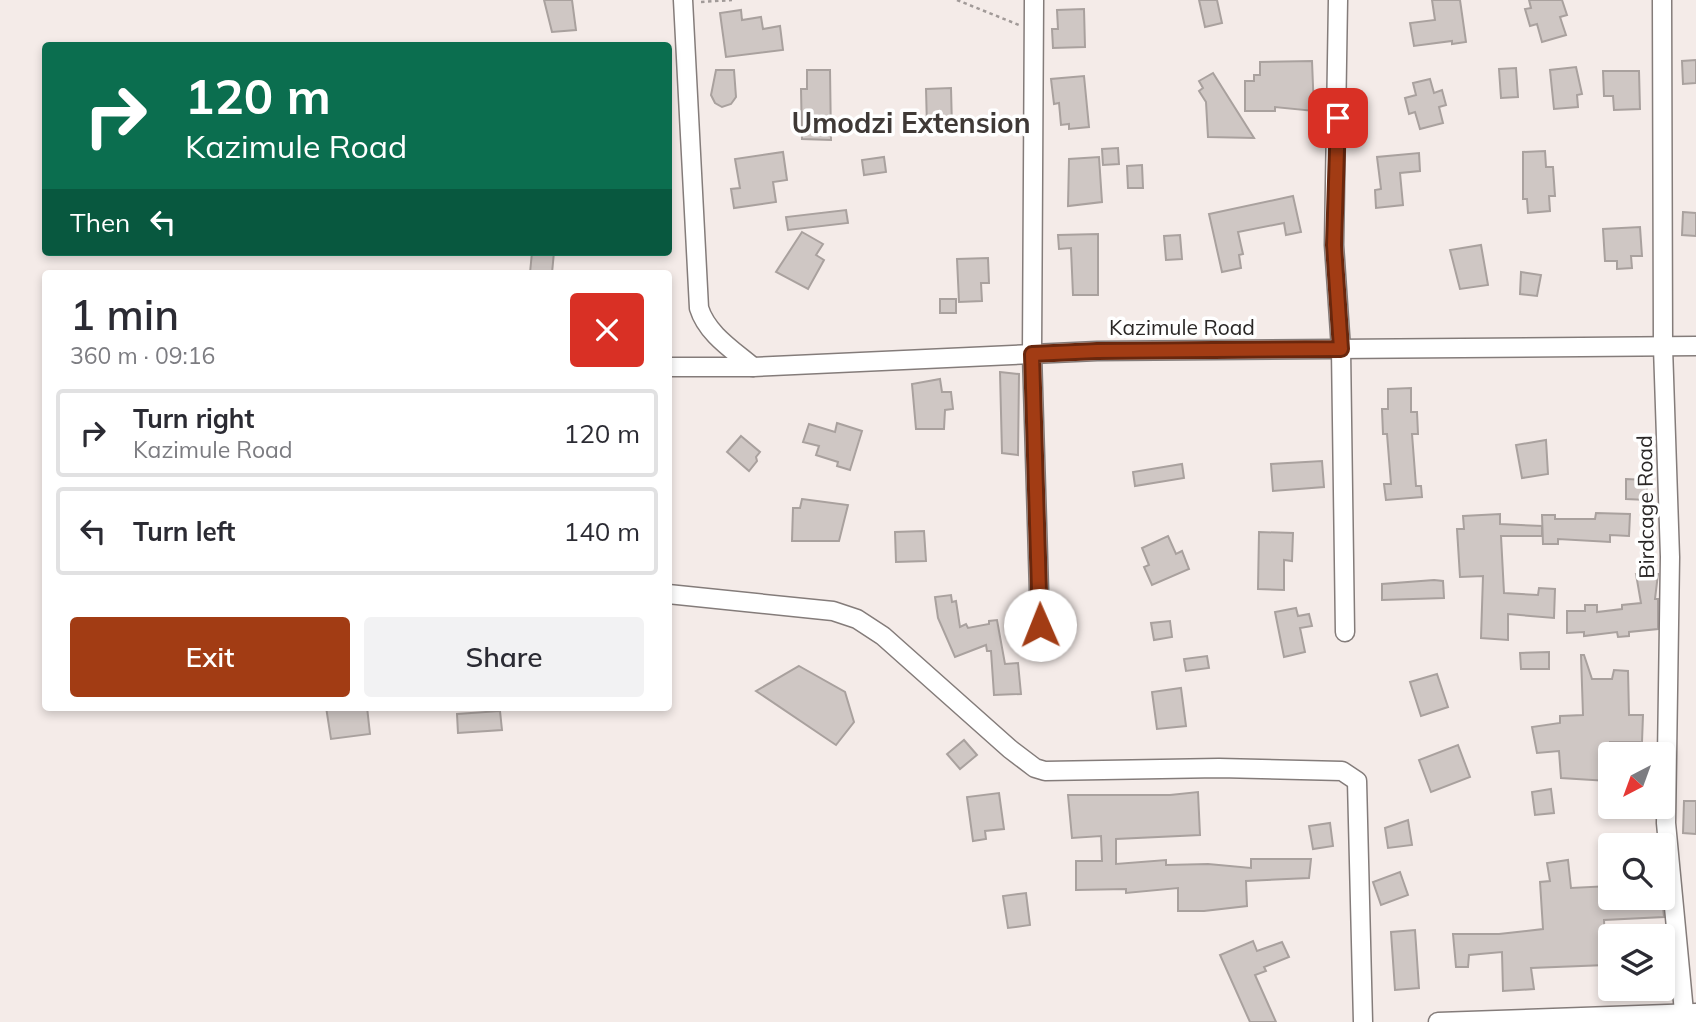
<!DOCTYPE html>
<html lang="en">
<head>
<meta charset="utf-8">
<style>
	:root { --surface:#fff; --page:#f2f2f3; --text:#2b2b33; --muted:#7c7c81; --line:#e1e1e2; --accent:#a23c14 }
	body { margin:0; font-family:Mulish,sans-serif; background:var(--page); color:var(--text); height:100vh; display:flex; flex-direction:column; font-size:26px; white-space:nowrap }
	* { box-sizing:border-box; margin:0 }
	p { font-size:23px; color:var(--muted) }
	.icon { flex:none; width:38px; height:38px; fill:none; stroke:currentColor; stroke-width:2; stroke-linecap:round; stroke-linejoin:round }
	.map { position:relative; flex:1; overflow:hidden }
	.panel { position:absolute; left:42px; top:270px; width:630px; height:441px; display:flex; flex-direction:column; background:var(--surface); border-radius:7px; box-shadow:0 4px 10px #0003 }
	.panel>* { flex:none }
	.hud { position:absolute; left:42px; top:42px; width:630px; height:214px; border-radius:7px; box-shadow:0 4px 10px #0003; background:#0b6e4f; color:#fff; overflow:hidden }
	.needle { width:46px; rotate:221deg }
	.tools { position:absolute; left:1598px; top:742px; display:grid; gap:14px }
	.tools a { display:grid; place-items:center; width:77px; height:77px; border-radius:7px; background:var(--surface); box-shadow:0 4px 10px #0003; font-size:35px }
	.pin { position:absolute; display:grid; place-items:center; width:60px; height:60px; color:#fff; margin:-30px; border-radius:14px; box-shadow:0 4px 10px #0006 }
	.me { position:absolute; width:77px; margin:-38px; rotate:359deg; stroke-linejoin:round; filter:drop-shadow(0 0 5px #0008) }
	.turn { display:flex; align-items:center; gap:24px; height:147px; padding:0 28px; font-size:32px }
	.turn .icon { width:91px; height:91px; stroke-width:2.5 }
	.turn b { display:block; font-size:49px; line-height:60px }
	.then { display:flex; align-items:center; height:66px; padding:0 28px; background:#0003; gap:14px; font-size:26px }
	.round { display:grid; place-items:center; flex:none; width:74px; height:74px; border-radius:7px; background:var(--page) }
	.overview { display:flex; align-items:center; justify-content:space-between; height:119px; padding:0 28px }
	h1 { font-size:42px; font-weight:600; line-height:52px }
	.button { display:flex; gap:14px; margin-top:auto; padding:14px 28px }
	.button a { flex:1; height:80px; border-radius:7px; background:var(--accent); color:#fff; font-size:28px; font-weight:600; line-height:80px; text-align:center }
	.button a+a { background:var(--page); color:var(--text) }
	ul { padding:0; list-style:none }
	li { display:flex; align-items:center; gap:21px; height:88px; margin:0 14px 10px; padding:0 14px; border:4px solid var(--line); border-radius:7px }
	li div { flex:1 }
	li b { display:block; font-size:26px }
	li em { font-style:normal }
	.map>svg:first-child { display:block }
	.building { fill:#cfc7c4; stroke:#a9a19e; stroke-width:2 }
	.lines { fill:none; stroke-linecap:round; stroke-linejoin:round }
	.minor-casing { stroke:#847c7a; stroke-width:21 }
	.path { stroke:#a19a98; stroke-width:2.5; stroke-dasharray:3.5 3.5; stroke-linecap:butt }
	.minor { stroke:#fff; stroke-width:18 }
	.route-casing { stroke:#69270d; stroke-width:18 }
	.route { stroke:#a23c14; stroke-width:12 }
	.labels { text-anchor:middle; dominant-baseline:central; stroke-width:7; stroke-linejoin:round; paint-order:stroke }
	.street-label { font-size:21px; fill:#2a2726; stroke:#fff }
	.district-label { font-size:28px; font-weight:bold; fill:#3f3936; stroke:#fff }
</style>
</head>
<body>
<div class="map">
<svg width="1696" height="1022" viewBox="0 0 1696 1022">
	<rect width="100%" height="100%" fill="#f4ebe8"/>
	<!-- building -->
	<g class="building">
		<polygon points="544,0 572,0 576,30 552,32"/>
		<polygon points="1199,0 1217,0 1222,23 1205,27"/>
		<polygon points="1432,0 1460,0 1466,42 1452,44 1452,41 1414,46 1410,23 1435,20"/>
		<polygon points="1529,0 1562,0 1567,15 1560,17 1566,35 1542,42 1537,24 1530,26 1525,9 1531,8"/>
		<polygon points="1084,9 1085,47 1053,48 1052,29 1058,29 1057,10"/>
		<polygon points="741,10 742,20 761,17 763,29 780,26 783,50 726,57 720,13"/>
		<polygon points="1696,60 1696,83 1683,84 1682,61"/>
		<polygon points="1312,61 1314,111 1275,107 1275,111 1245,111 1245,81 1254,81 1254,75 1260,75 1260,62"/>
		<polygon points="1576,67 1582,94 1577,95 1578,107 1554,109 1550,70"/>
		<polygon points="1516,68 1518,97 1501,98 1499,69"/>
		<polygon points="716,70 734,70 736,97 731,104 722,107 715,103 711,95"/>
		<polygon points="807,70 830,70 831,140 802,139 801,89 807,89"/>
		<polygon points="1603,71 1639,71 1640,109 1614,110 1613,96 1604,96"/>
		<polygon points="1213,73 1254,138 1208,137 1206,102 1199,91 1203,88 1199,81"/>
		<polygon points="1084,76 1089,127 1069,129 1069,124 1061,125 1059,103 1054,104 1051,79"/>
		<polygon points="1430,79 1434,93 1442,90 1446,105 1439,107 1443,123 1420,129 1415,112 1409,114 1405,98 1416,95 1413,83"/>
		<polygon points="951,88 952,127 927,127 926,89"/>
		<polygon points="1118,148 1119,164 1103,165 1102,149"/>
		<polygon points="1545,151 1546,167 1553,167 1555,196 1549,196 1550,211 1528,213 1527,199 1523,199 1523,152"/>
		<polygon points="783,152 787,180 773,182 776,202 734,208 731,189 740,188 735,159"/>
		<polygon points="1419,153 1420,171 1400,173 1403,205 1376,208 1375,190 1381,189 1377,157"/>
		<polygon points="884,157 886,172 864,175 862,160"/>
		<polygon points="1099,157 1102,202 1068,206 1069,159"/>
		<polygon points="1142,165 1143,188 1128,188 1127,166"/>
		<polygon points="1293,196 1301,232 1286,235 1284,223 1238,232 1243,254 1239,255 1241,268 1222,272 1209,214"/>
		<polygon points="846,210 848,223 788,230 786,217"/>
		<polygon points="1683,212 1696,213 1696,236 1682,235"/>
		<polygon points="1640,227 1642,256 1631,256 1632,268 1617,269 1617,261 1605,261 1603,229"/>
		<polygon points="802,232 823,244 816,255 824,260 808,289 776,272"/>
		<polygon points="1098,234 1098,295 1073,295 1071,248 1059,249 1058,235"/>
		<polygon points="1180,235 1182,259 1166,260 1164,236"/>
		<polygon points="1481,245 1488,285 1460,289 1450,250"/>
		<polygon points="532,252 554,252 552,273 530,273"/>
		<polygon points="988,258 989,283 981,283 982,301 959,302 957,259"/>
		<polygon points="1521,272 1541,275 1537,296 1520,294"/>
		<rect x="940" y="299" width="16" height="14"/>
		<polygon points="1000,372 1019,374 1018,455 1002,453"/>
		<polygon points="940,379 942,392 951,392 953,409 945,410 944,429 916,429 912,384"/>
		<polygon points="1411,388 1411,412 1417,412 1418,434 1412,434 1416,486 1421,486 1422,497 1386,500 1384,484 1391,484 1387,434 1383,434 1382,409 1388,409 1388,389"/>
		<polygon points="837,423 862,431 850,470 837,466 838,462 816,455 819,446 803,442 809,424 835,432"/>
		<polygon points="741,436 760,452 756,457 757,461 749,471 727,452"/>
		<polygon points="1546,440 1548,474 1522,478 1516,445"/>
		<polygon points="1322,461 1324,487 1273,491 1271,464"/>
		<polygon points="1182,464 1184,478 1135,486 1133,472"/>
		<polygon points="1626,479 1647,480 1647,500 1626,499"/>
		<polygon points="802,499 848,505 839,541 792,541 793,508 800,508"/>
		<polygon points="1596,513 1630,514 1629,536 1610,535 1610,542 1558,539 1558,544 1543,544 1542,515 1555,515 1555,519 1595,519"/>
		<polygon points="1500,514 1500,524 1542,526 1542,536 1501,536 1504,593 1538,595 1539,588 1555,589 1554,618 1508,614 1508,640 1481,638 1483,576 1460,577 1457,529 1464,529 1463,516"/>
		<polygon points="924,531 926,561 896,562 895,532"/>
		<polygon points="1259,532 1293,533 1292,561 1284,560 1284,590 1258,589"/>
		<polygon points="1168,536 1176,554 1182,551 1189,569 1152,585 1144,567 1149,565 1142,548"/>
		<polygon points="1636,574 1658,574 1655,599 1658,599 1658,629 1629,632 1629,636 1618,637 1617,632 1584,636 1584,632 1567,633 1567,611 1585,611 1585,605 1597,605 1597,612 1622,609 1622,605 1641,603"/>
		<polygon points="1434,580 1443,581 1444,598 1382,600 1382,584"/>
		<polygon points="951,595 952,602 956,601 960,627 966,624 968,628 989,624 989,621 997,620 1005,664 1018,663 1021,694 994,695 991,651 987,651 986,645 955,657 938,618 935,597"/>
		<polygon points="1296,608 1298,616 1309,614 1312,626 1300,628 1305,652 1284,657 1275,612"/>
		<polygon points="1170,621 1172,637 1154,640 1151,623"/>
		<polygon points="1549,652 1549,669 1521,669 1520,653"/>
		<polygon points="1581,655 1584,655 1592,679 1612,679 1614,670 1628,671 1629,715 1643,715 1642,742 1610,742 1608,781 1561,778 1559,751 1537,753 1532,727 1560,723 1560,716 1583,715"/>
		<polygon points="1207,656 1209,668 1186,671 1184,659"/>
		<polygon points="799,666 845,692 854,722 836,745 756,691"/>
		<polygon points="1437,674 1448,707 1421,716 1410,682"/>
		<polygon points="1181,688 1186,726 1157,729 1152,692"/>
		<polygon points="326,707 367,707 370,734 331,739"/>
		<polygon points="500,711 502,730 458,733 457,714"/>
		<polygon points="964,740 977,755 960,769 947,754"/>
		<polygon points="1458,745 1470,777 1431,792 1419,760"/>
		<polygon points="1551,789 1554,813 1535,815 1532,792"/>
		<polygon points="1198,792 1200,835 1116,839 1116,864 1166,860 1166,865 1208,864 1251,868 1251,859 1311,859 1309,878 1246,881 1247,906 1204,911 1178,911 1178,888 1126,893 1126,889 1076,890 1076,861 1102,861 1101,836 1072,838 1068,795 1170,795"/>
		<polygon points="999,793 1004,829 985,831 986,839 973,841 967,797"/>
		<polygon points="1684,801 1696,801 1696,834 1683,833"/>
		<polygon points="1408,820 1412,845 1388,848 1385,828"/>
		<polygon points="1330,823 1333,846 1313,849 1309,826"/>
		<polygon points="1568,860 1571,888 1610,886 1610,898 1662,898 1664,917 1604,920 1606,965 1531,968 1534,989 1503,991 1502,952 1469,955 1468,967 1456,967 1453,934 1499,934 1543,929 1540,882 1550,881 1547,863"/>
		<polygon points="1400,872 1408,895 1381,905 1373,882"/>
		<polygon points="1026,893 1030,925 1008,928 1003,896"/>
		<polygon points="1415,930 1419,988 1395,990 1391,932"/>
		<polygon points="1253,941 1257,951 1282,942 1289,957 1264,967 1266,971 1255,975 1276,1022 1250,1022 1220,955"/>
	</g>
	<g class="lines">
		<defs>
			<g id="minor">
				<path d="M683 0 699 308C707 334 733 350 753 367"/>
				<polyline points="1034,0 1032,354 1040,625"/>
				<polyline points="1338,0 1334,245 1341,349 1345,632"/>
				<polyline points="1662,0 1663,347 1670,557 1666,823 1684,1012"/>
				<polyline points="668,367 753,367 1097,351 1696,346"/>
				<polyline points="668,594 833,611 857,619 883,636 1010,749 1035,768 1045,771 1219,768 1342,771 1357,781 1363,1022"/>
				<polyline points="1438,1022 1696,1013"/>
			</g>
		</defs>
		<!-- minor casing -->
		<use href="#minor" class="minor-casing"/>
		<!-- path -->
		<g class="path">
			<polyline points="957,0 1019,25"/>
			<polyline points="701,2 732,0"/>
		</g>
		<!-- minor -->
		<use href="#minor" class="minor"/>
	</g>
	<g class="lines">
		<defs>
			<polyline id="route" points="1040,625 1032,354 1097,351 1341,349 1334,245 1338,118"/>
		</defs>
		<!-- route casing -->
		<use href="#route" class="route-casing"/>
		<!-- route -->
		<use href="#route" class="route"/>
	</g>
	<g class="labels">
		<!-- street labels -->
		<g class="street-label">
			<text x="1182" y="327">Kazimule Road</text>
			<text transform="translate(1645 507) rotate(-91)">Birdcage Road</text>
		</g>
		<!-- district labels -->
		<g class="district-label">
			<text x="911" y="122">Umodzi Extension</text>
		</g>
	</g>
</svg>
<div class="tools">
<a><svg class="needle" viewBox="-14 -14 28 28"><path d="M0-13l5 13h-10z" fill="#e53935"/><path d="M0 13l5-13h-10z" fill="#7c7c81"/></svg></a>
<a><svg class="icon" aria-label="search" viewBox="0 0 24 24"><circle cx="10" cy="10" r="6"/><path d="M15 15l6 6"/></svg></a>
<a><svg class="icon" aria-label="layers" viewBox="0 0 24 24"><path d="M12 4l9 5-9 5-9-5zM3 14l9 5 9-5"/></svg></a>
</div>
<div class="pin" style="left:1338px;top:118px;background:#d93025"><svg class="icon" aria-label="arrive" viewBox="0 0 24 24"><path d="M6 21V4h12l-3 4 3 4H6"/></svg></div>
<svg class="me" style="left:1040px;top:625px" viewBox="-20 -20 40 40"><circle r="19" fill="#fff"/><path d="M0-13L10 11 0 6-10 11z" fill="#a23c14"/></svg>
<div class="hud">
<div class="turn"><svg class="icon" aria-label="right" viewBox="0 0 24 24"><path d="M7 20v-9h11M14 6l5 5-5 5"/></svg><div><b>120 m</b>Kazimule Road</div></div>
<div class="then">Then<svg class="icon" aria-label="left" viewBox="0 0 24 24"><path d="M17 20v-9H6M10 6l-5 5 5 5"/></svg></div>
</div>
<section class="panel">
<div class="overview"><div><h1>1 min</h1><p>360 m · 09:16</p></div><a class="round" style="background:#d93025;color:#fff"><svg class="icon" aria-label="close" viewBox="0 0 24 24"><path d="M6 6l12 12M18 6L6 18"/></svg></a></div>
<ul>
<li><svg class="icon" aria-label="right" viewBox="0 0 24 24"><path d="M7 20v-9h11M14 6l5 5-5 5"/></svg><div><b>Turn right</b><p>Kazimule Road</p></div><em>120 m</em></li>
<li><svg class="icon" aria-label="left" viewBox="0 0 24 24"><path d="M17 20v-9H6M10 6l-5 5 5 5"/></svg><div><b>Turn left</b></div><em>140 m</em></li>
</ul>
<div class="button"><a>Exit</a><a>Share</a></div>
</section>
</div>
</body>
</html>
